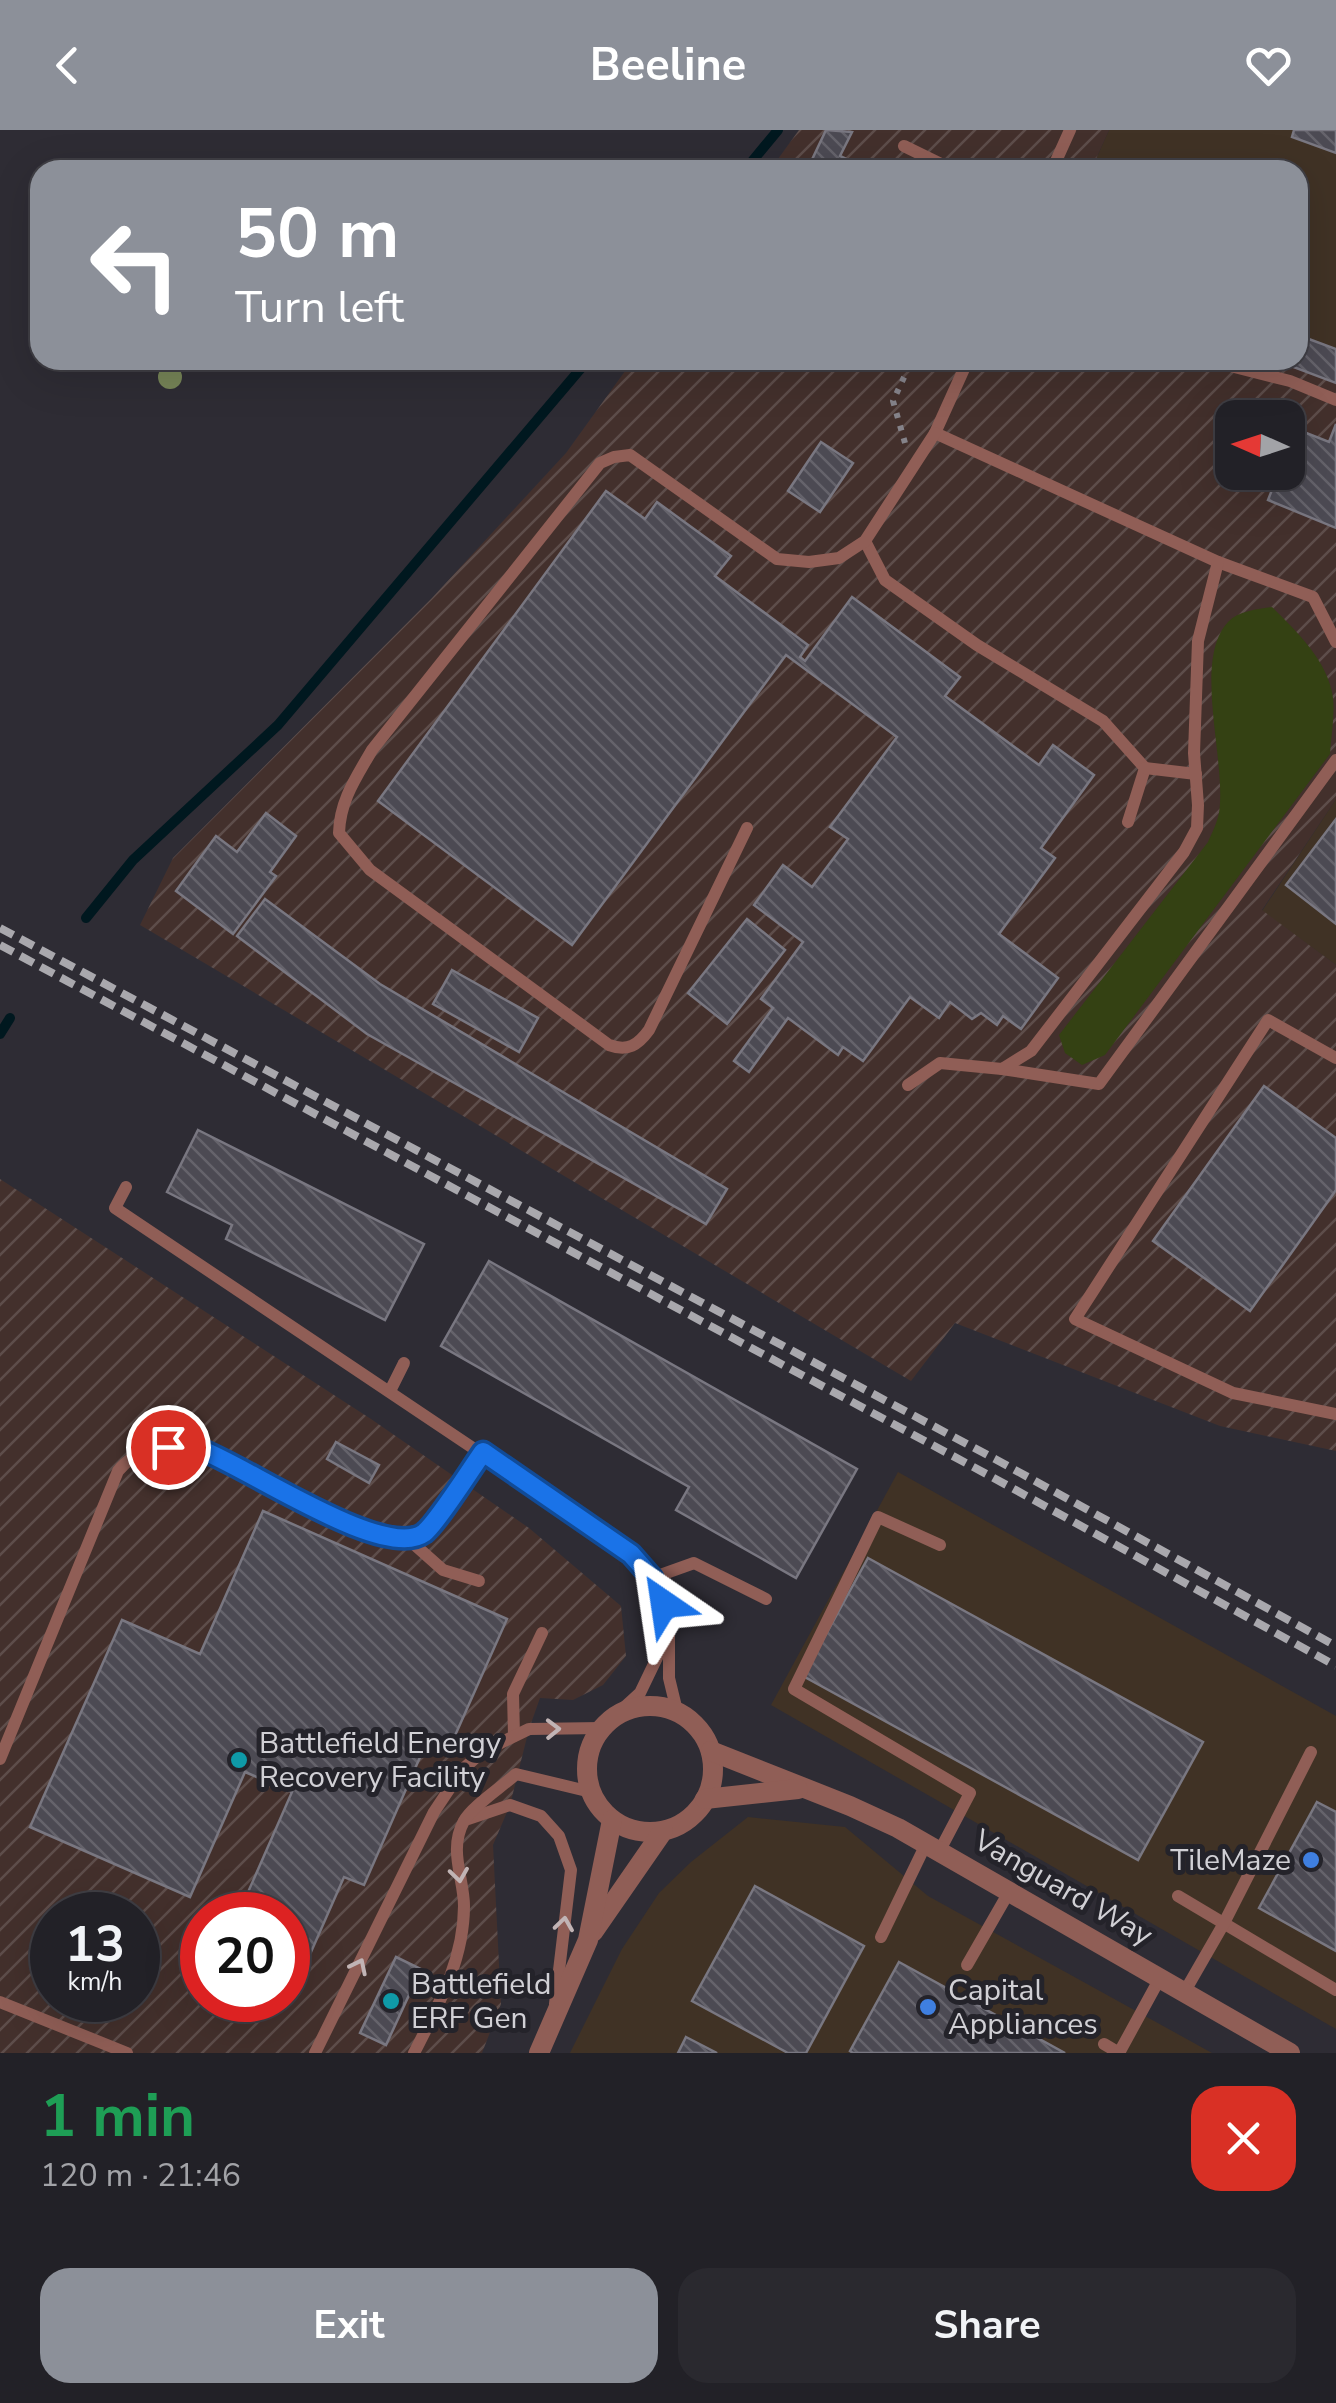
<!DOCTYPE html>
<html lang="en">
<head>
<meta charset="utf-8">
<style>
	:root { --surface:#222127; --page:#2a292f; --text:#f1f3f6; --muted:#a2a3a7; --line:#3f3e44; --accent:#8c9099 }
	body { margin:0; font-family:"Nunito Sans",sans-serif; background:var(--page); color:var(--text); height:100vh; display:flex; flex-direction:column; font-size:38px; white-space:nowrap }
	* { box-sizing:border-box; margin:0 }
	p { font-size:32px; color:var(--muted) }
	.icon { flex:none; width:55px; height:55px; fill:none; stroke:currentColor; stroke-width:2; stroke-linecap:round; stroke-linejoin:round }
	.map { position:relative; height:1923px; overflow:hidden }
	.details { display:flex; flex-direction:column; background:var(--surface); flex:1 }
	.details>* { flex:none }
	.guide { position:absolute; left:30px; top:30px; width:1278px; height:210px; border-radius:30px; box-shadow:0 10px 40px #0002,0 0 0 2px var(--line); background:#8c9099; color:#fff; overflow:hidden }
	.needle { width:65px; rotate:273deg }
	.fabs { position:absolute; left:1215px; top:270px; display:grid; gap:20px }
	.fabs a { display:grid; place-items:center; width:90px; height:90px; border-radius:20px; background:var(--surface); box-shadow:0 10px 40px #0002,0 0 0 2px var(--line); font-size:50px }
	.speed { position:absolute; left:30px; top:1762px; display:flex; gap:20px; font-size:50px; font-weight:700; text-align:center }
	.speed>* { display:grid; place-content:center; width:130px; height:130px; border-radius:50%; background:var(--surface); box-shadow:0 10px 40px #0002,0 0 0 2px var(--line); line-height:1 }
	.speed small { font-size:25px; font-weight:400 }
	.speed .limit { border:15px solid #d22; background:#fff; color:#111 }
	.pin { position:absolute; display:grid; place-items:center; width:85px; height:85px; color:#fff; margin:-42px; border:5px solid #fff; border-radius:50%; box-shadow:0 2px 10px #0007 }
	.me { position:absolute; width:110px; margin:-55px; rotate:328deg; stroke-linejoin:round; filter:drop-shadow(0 0 8px #0008) }
	.turn { display:flex; align-items:center; gap:35px; height:210px; padding:0 40px; font-size:45px }
	.turn .icon { width:130px; height:130px; stroke-width:2.5 }
	.turn b { display:block; font-size:70px; line-height:85px }
	.round { display:grid; place-items:center; flex:none; width:105px; height:105px; border-radius:30px; background:var(--page) }
	.head { display:flex; align-items:center; justify-content:space-between; height:170px; padding:0 40px }
	h1 { font-size:60px; font-weight:700; line-height:75px; color:#1e9e55 }
	.action { display:flex; gap:20px; margin-top:auto; padding:20px 40px }
	.action a { flex:1; height:115px; border-radius:30px; background:var(--accent); color:#fff; font-size:40px; font-weight:700; line-height:115px; text-align:center }
	.action a+a { background:var(--page); color:var(--text) }
	header { display:flex; justify-content:space-between; align-items:center; height:130px; padding:0 40px; background:var(--accent); color:#fff; font-size:45px; font-weight:700 }
	.map>svg:first-child { display:block }
	.commercial { fill:#403225 }
	.industrial { fill:url(#industrial-furrows); fill-rule:evenodd }
	.grass { fill:#344113 }
	.lines { fill:none; stroke-linecap:round; stroke-linejoin:round }
	.stream { stroke:#00181f; stroke-width:10 }
	.building { fill:url(#building-back-hatch); stroke:#797781; stroke-width:2.5 }
	.path { stroke:#85838a; stroke-width:6; stroke-dasharray:5 8; stroke-linecap:butt }
	.service { stroke:#905e56; stroke-width:12 }
	.tertiary { stroke:#905e56; stroke-width:20 }
	.rail { stroke:#a9a8ad; stroke-width:8; stroke-dasharray:15 8; stroke-linecap:butt }
	.tree { fill:#768457 }
	.oneway { stroke:#c1b4b5 }
	.route-casing { stroke:#114b97; stroke-width:25 }
	.route { stroke:#1a73e8; stroke-width:18 }
	.culture-dot { fill:#0f9aa8; stroke:#24232a; stroke-width:4 }
	.shop-dot { fill:#3f7fe0; stroke:#24232a; stroke-width:4 }
	.labels { text-anchor:middle; dominant-baseline:central; stroke-width:10; stroke-linejoin:round; paint-order:stroke }
	.poi-label { font-size:30px; fill:#d1d0d5; stroke:#24232a; text-anchor:start }
	.street-label { font-size:30px; fill:#d1d0d5; stroke:#24232a }
</style>
</head>
<body>
<header><svg class="icon" aria-label="back" viewBox="0 0 24 24"><path d="M15 5l-7 7 7 7"/></svg>Beeline<svg class="icon" aria-label="heart" viewBox="0 0 24 24"><path d="M12 20l-8-8c-3-5 5-10 8-4 3-6 11-1 8 4z"/></svg></header>
<div class="map">
<svg width="1336" height="1923" viewBox="0 0 1336 1923">
	<defs>
		<pattern id="industrial-furrows" width="10" height="10" patternUnits="userSpaceOnUse" patternTransform="scale(2.5)"><rect width="10" height="10" fill="#43302c"/><path d="M-1 1l2-2M0 10L10 0M9 11l2-2" fill="none" stroke="#5d4d4a"/></pattern>
		<pattern id="building-back-hatch" width="6" height="6" patternUnits="userSpaceOnUse" patternTransform="scale(2.5)"><rect width="6" height="6" fill="#4c4a53"/><path d="M-1 5l2 2M0 0l6 6M5-1l2 2" fill="none" stroke="#65636b"/></pattern>
	</defs>
	<rect width="100%" height="100%" fill="#2e2c34"/>
	<!-- commercial -->
	<g class="commercial">
		<polygon points="1109,0 1336,0 1336,231 1298,216 1298,40 1091,40"/>
		<polygon points="1336,669 1336,835 1262,781"/>
		<polygon points="898,1342 1336,1586 1336,1899 771,1575"/>
		<polygon points="748,1687 845,1697 928,1766 1212,1923 570,1923 622,1819 659,1763 691,1732"/>
	</g>
	<!-- industrial -->
	<g class="industrial">
		<polygon points="799,0 1109,0 1091,40 770,40"/>
		<path d="M1298 216 1336 231V669L1262 780 1336 835V1321L1220 1296 955 1193 911 1251 140 795 173 728 432 468 566 323 633 230H1298ZM1232 288H1288V342H1232Z"/>
		<path d="M0 1049 371 1289 529 1398 621 1476 626 1526 603 1555 573 1570 540 1568 529 1599 510 1675 493 1715 501 1874 482 1923H0ZM52 1785H138V1870H52ZM202 1785H288V1870H202Z"/>
	</g>
	<!-- grass -->
	<path class="grass" d="M1272 477C1297 502 1328 531 1333 568 1335 586 1331 606 1330 624L1105 925 1082 935 1065 923 1059 905 1208 712C1212 703 1217 693 1219 683 1227 631 1192 531 1228 492 1238 481 1257 479 1272 477Z"/>
	<g class="lines">
		<!-- stream -->
		<g class="stream">
			<polyline points="745,40 778,0"/>
			<polyline points="86,788 133,730 278,595 588,230"/>
			<polyline points="0,904 10,888"/>
		</g>
	</g>
	<!-- building -->
	<g class="building">
		<polygon points="826,0 852,2 840,26 869,40 818,40 809,36"/>
		<polygon points="1294,0 1336,0 1336,23 1292,7"/>
		<polygon points="1298,205 1336,219 1336,253 1275,230 1298,230"/>
		<polygon points="1336,294 1336,398 1268,370 1279,342 1288,342 1288,320 1296,299 1329,312"/>
		<polygon points="821,312 853,333 820,382 788,361"/>
		<polygon points="606,361 645,389 657,372 731,426 715,446 808,515 800,527 805,531 852,467 960,547 945,566 1039,635 1053,615 1094,645 1041,718 1055,728 999,804 1058,848 1021,899 1003,886 997,895 981,883 972,889 950,872 939,888 910,867 863,931 843,917 838,925 788,888 749,942 734,931 773,878 761,869 803,812 754,775 783,735 812,757 848,709 830,697 897,607 786,525 572,815 378,671"/>
		<polygon points="266,683 296,706 270,742 276,746 233,804 176,761 216,706 237,722"/>
		<polygon points="1336,689 1336,794 1286,755"/>
		<polygon points="265,769 380,854 727,1059 706,1094 367,904 237,806"/>
		<polygon points="747,789 785,820 727,894 688,863"/>
		<polygon points="452,840 538,888 519,922 433,874"/>
		<polygon points="1264,956 1336,1008 1336,1060 1250,1181 1153,1111"/>
		<polygon points="198,1000 424,1114 385,1190 226,1109 232,1095 167,1062"/>
		<polygon points="489,1131 857,1339 796,1448 676,1380 689,1357 441,1216"/>
		<polygon points="336,1312 379,1335 369,1353 327,1329"/>
		<polygon points="263,1381 507,1489 449,1619 428,1609 364,1755 344,1747 293,1863 288,1861 288,1785 238,1785 292,1662 245,1642 190,1767 30,1697 122,1490 200,1524"/>
		<polygon points="868,1428 1203,1612 1138,1730 803,1546"/>
		<polygon points="1317,1672 1336,1682 1336,1821 1259,1778"/>
		<polygon points="755,1756 864,1816 806,1923 788,1923 692,1871"/>
		<polygon points="396,1827 421,1839 386,1915 360,1903"/>
		<polygon points="899,1832 1065,1923 853,1923 850,1921"/>
		<polygon points="686,1907 717,1923 678,1923"/>
	</g>
	<g class="lines">
		<!-- path -->
		<polyline class="path" points="905,313 893,271 912,230"/>
		<!-- service -->
		<g class="service">
			<polyline points="904,16 953,40"/>
			<polyline points="1052,40 1070,0"/>
			<polyline points="968,230 935,303 1218,432 1313,467 1336,512"/>
			<polyline points="1207,230 1290,251 1336,270"/>
			<polyline points="865,411 885,450 977,515 1103,591 1145,638 1128,692"/>
			<polyline points="1145,638 1196,644"/>
			<path d="M747 698 649 900C638 915 628 922 609 915L370 740 339 703C340 670 356 648 372 620L600 333 614 327 630 325 777 429 809 432 839 428 865 411 935 303"/>
			<polyline points="1336,928 1268,890 1075,1189 1233,1263 1336,1284"/>
			<polyline points="1002,939 1099,954 1336,630"/>
			<polyline points="908,955 940,933 1002,939 1031,921 1184,722 1197,698 1198,675 1194,623 1198,511 1218,432"/>
			<polyline points="126,1057 115,1078 631,1424 652,1448 663,1473 669,1501 669,1548 677,1581"/>
			<polyline points="390,1261 404,1233"/>
			<polyline points="407,1408 443,1440 479,1451"/>
			<polyline points="652,1448 694,1433 766,1469"/>
			<polyline points="616,1585 640,1563 666,1509"/>
			<polyline points="514,1606 513,1564 542,1503"/>
			<path d="M0 1629 118 1341C134 1320 170 1312 196 1318 243 1331 380 1432 423 1403 434 1396 472 1337 483 1322"/>
			<polyline points="468,1689 510,1675 541,1686 559,1706 571,1740 555,1874"/>
			<polyline points="939,1722 970,1663 794,1559 878,1387 940,1415"/>
			<polyline points="1178,1766 1336,1860"/>
			<polyline points="881,1807 926,1714"/>
			<polyline points="967,1835 1009,1762"/>
			<polyline points="1185,1861 1223,1795 1311,1622"/>
			<polyline points="0,1872 127,1923"/>
			<polyline points="1104,1914 1119,1923 1160,1848"/>
			<polyline points="315,1923 434,1682 462,1640 482,1622 529,1599 602,1598"/>
			<path d="M414 1923C438 1876 464 1830 464 1776 464 1748 448 1720 464 1691 471 1677 503 1656 516 1644L591 1662"/>
		</g>
		<!-- tertiary -->
		<g class="tertiary">
			<circle cx="650" cy="1639" r="63"/>
			<polyline points="711,1621 850,1676 898,1698 1290,1923"/>
			<polyline points="705,1669 798,1659"/>
			<polyline points="593,1802 663,1701"/>
			<polyline points="539,1923 588,1810 612,1690"/>
		</g>
		<!-- rail -->
		<g class="rail">
			<polyline points="0,798 995,1329 1336,1516"/>
			<polyline points="0,815 992,1347 1336,1536"/>
		</g>
	</g>
	<!-- trees -->
	<circle class="tree" cx="170" cy="247" r="12"/>
	<!-- one-way arrows -->
	<defs><path id="oneway-chevron" d="M-2-3.5L2.5 0L-2 3.5" fill="none" stroke-width="1.6" stroke-linecap="round" stroke-linejoin="round" transform="scale(2.5)"/></defs>
	<g class="oneway">
		<use href="#oneway-chevron" transform="translate(553 1599) rotate(-1)"/>
		<use href="#oneway-chevron" transform="translate(459 1745) rotate(82)"/>
		<use href="#oneway-chevron" transform="translate(564 1794) rotate(-82)"/>
		<use href="#oneway-chevron" transform="translate(359 1836) rotate(-64)"/>
	</g>
	<g class="lines">
		<defs>
			<path id="route" d="M168 1317C179 1316 189 1316 199 1319 243 1334 384 1432 424 1403 437 1393 471 1339 483 1322L631 1424 652 1448 664 1474"/>
		</defs>
		<!-- route casing -->
		<use href="#route" class="route-casing"/>
		<!-- route -->
		<use href="#route" class="route"/>
	</g>
	<!-- markers -->
	<g class="culture-dot">
		<circle cx="239" cy="1630" r="10"/>
		<circle cx="391" cy="1871" r="10"/>
	</g>
	<g class="shop-dot">
		<circle cx="1311" cy="1730" r="10"/>
		<circle cx="928" cy="1877" r="10"/>
	</g>
	<g class="labels">
		<!-- poi labels -->
		<g class="poi-label">
			<text x="259" y="1613">Battlefield Energy<tspan x="259" dy="34">Recovery Facility</tspan></text>
			<text x="1291" y="1730" text-anchor="end">TileMaze</text>
			<text x="411" y="1854">Battlefield<tspan x="411" dy="34">ERF Gen</tspan></text>
			<text x="948" y="1860">Capital<tspan x="948" dy="34">Appliances</tspan></text>
		</g>
		<!-- street labels -->
		<g class="street-label">
			<text transform="translate(1063 1758) rotate(30)">Vanguard Way</text>
		</g>
	</g>
</svg>
<div class="fabs">
<a><svg class="needle" viewBox="-14 -14 28 28"><path d="M0-13l5 13h-10z" fill="#e53935"/><path d="M0 13l5-13h-10z" fill="#a2a3a7"/></svg></a>
</div>
<div class="speed"><div>13<small>km/h</small></div><div class="limit">20</div></div>
<div class="pin" style="left:168px;top:1317px;background:#d93025"><svg class="icon" aria-label="arrive" viewBox="0 0 24 24"><path d="M6 21V4h12l-3 4 3 4H6"/></svg></div>
<svg class="me" style="left:664px;top:1474px" viewBox="-20 -20 40 40"><path d="M0-17L14 15 0 8-14 15z" fill="#1a73e8" stroke="#fff" stroke-width="4"/></svg>
<div class="guide">
<div class="turn"><svg class="icon" aria-label="left" viewBox="0 0 24 24"><path d="M17 20v-9H6M10 6l-5 5 5 5"/></svg><div><b>50 m</b>Turn left</div></div>
</div>
</div>
<section class="details">
<div class="head"><div><h1>1 min</h1><p>120 m · 21:46</p></div><a class="round" style="background:#d93025;color:#fff"><svg class="icon" aria-label="close" viewBox="0 0 24 24"><path d="M6 6l12 12M18 6L6 18"/></svg></a></div>
<div class="action"><a>Exit</a><a>Share</a></div>
</section>
</body>
</html>
